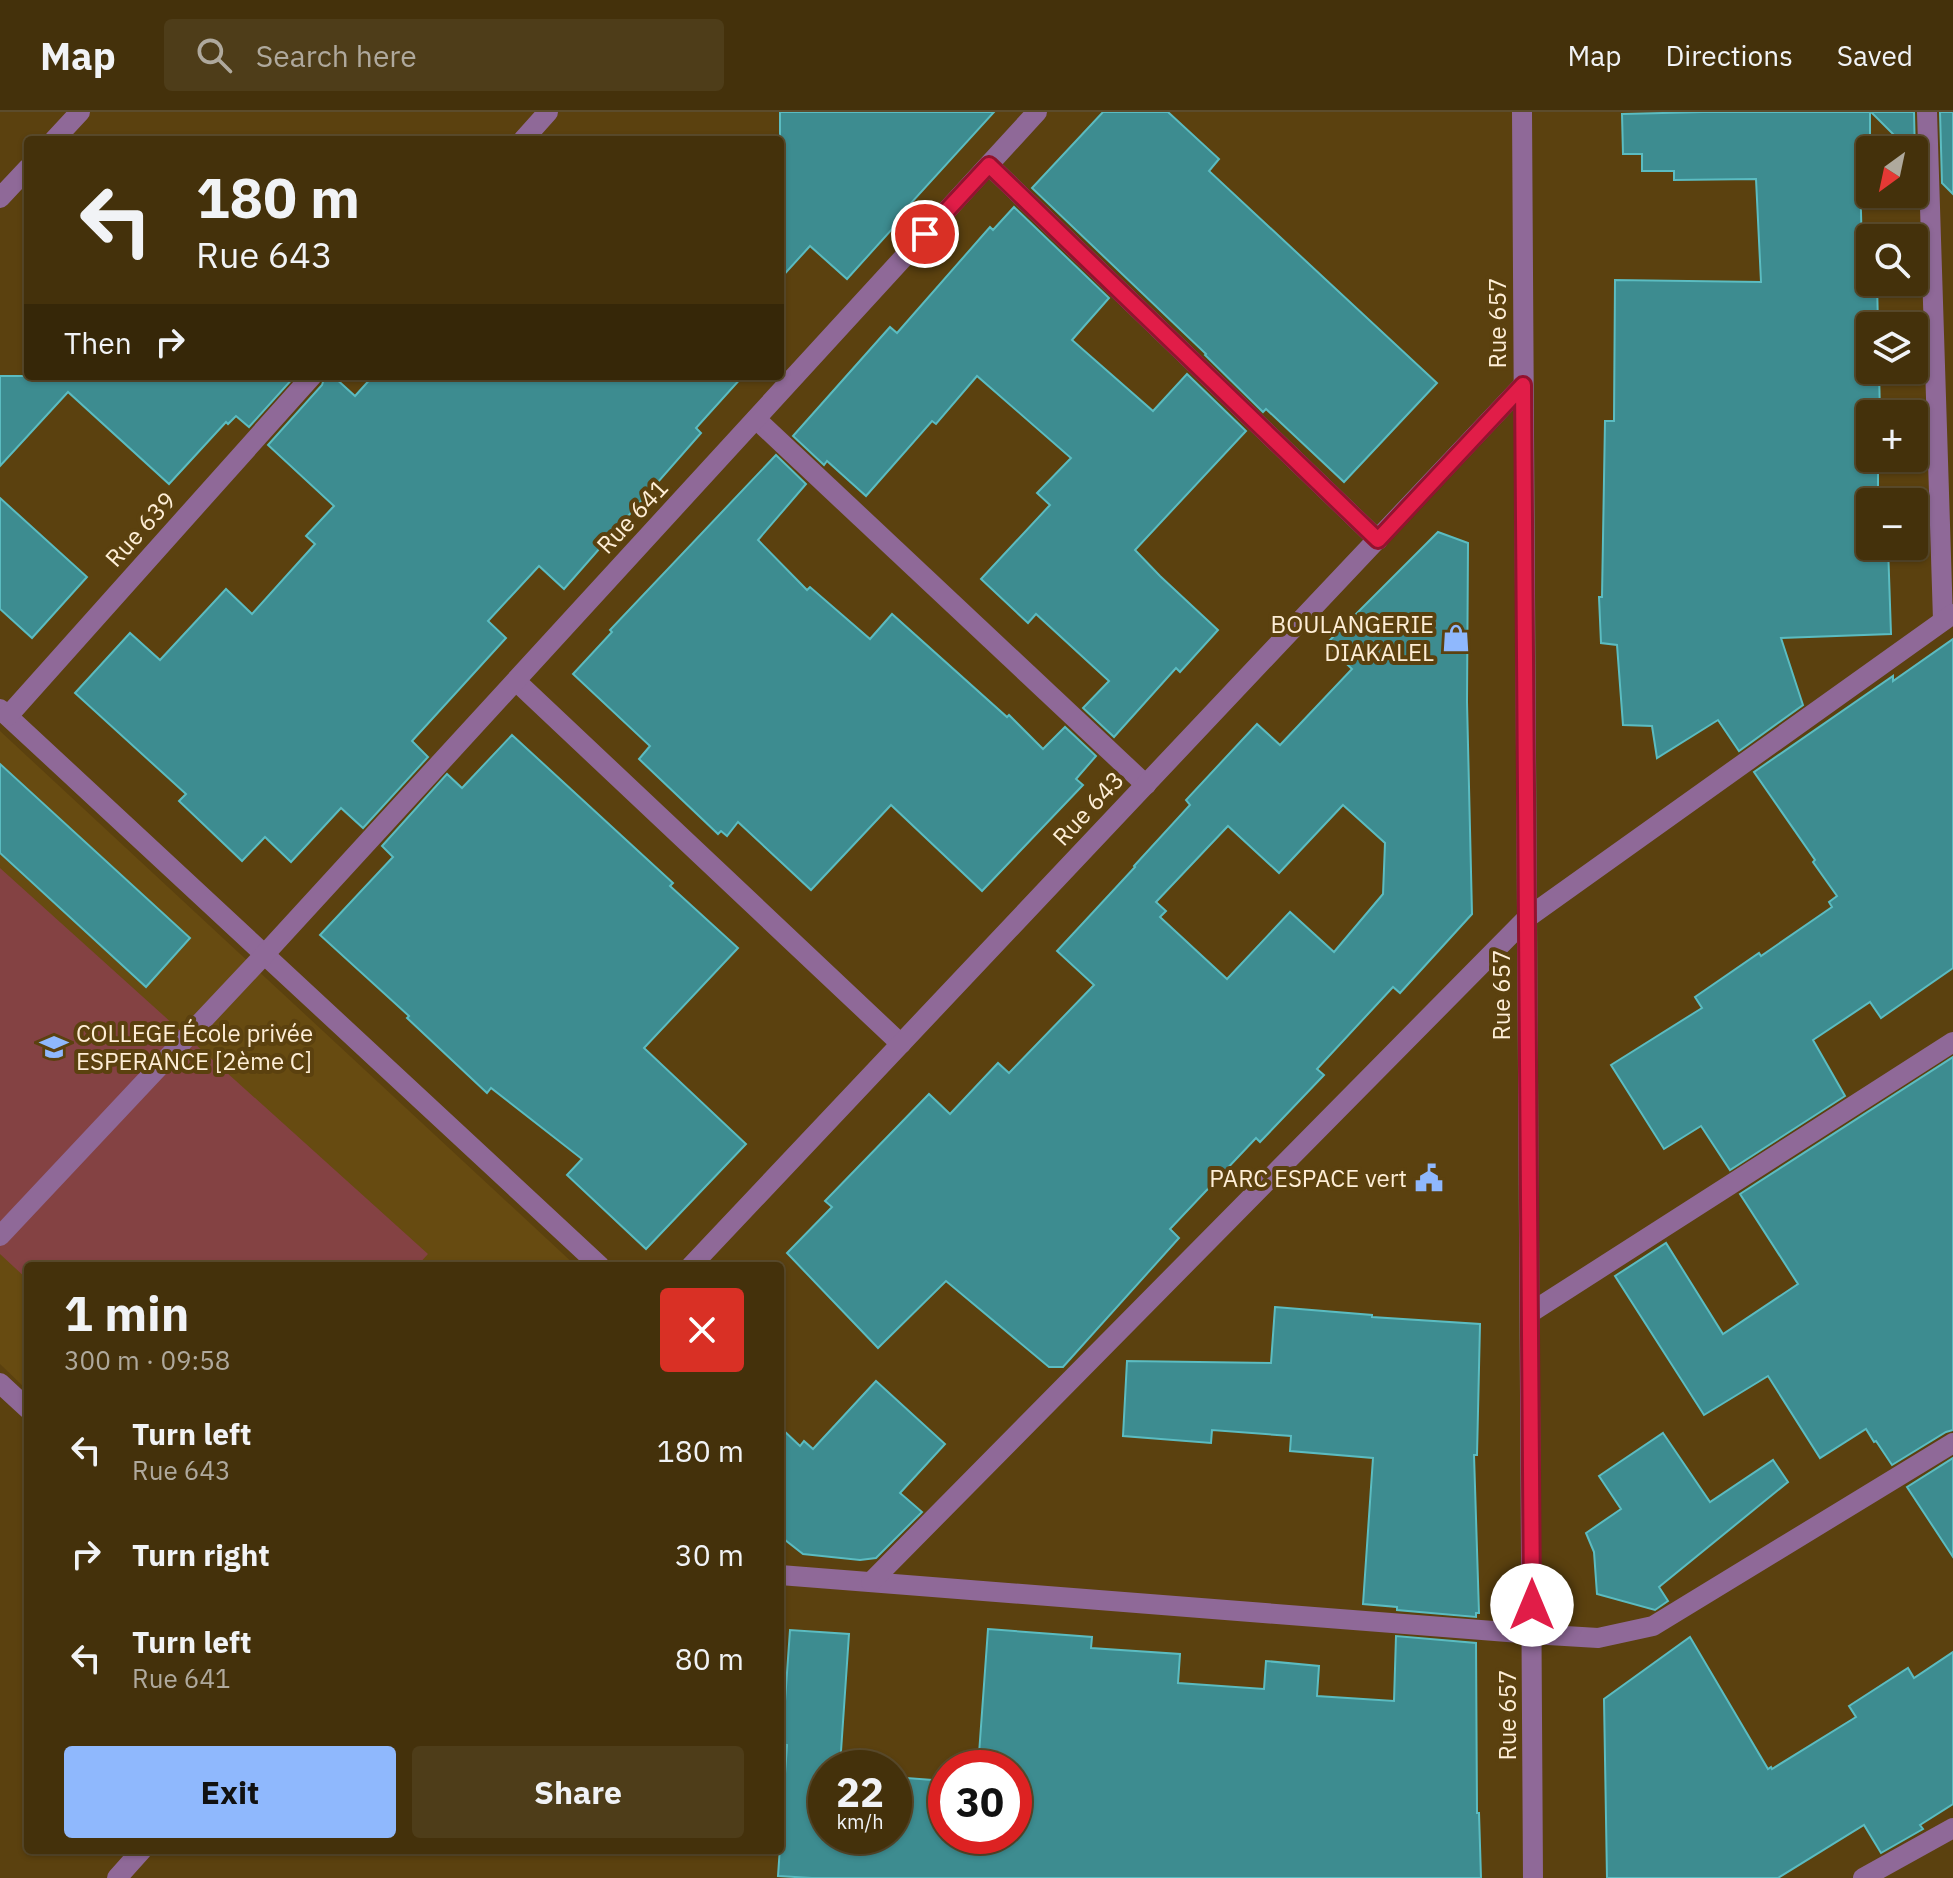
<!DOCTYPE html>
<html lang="en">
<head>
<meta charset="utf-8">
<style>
	:root { --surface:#44310b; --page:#4e3d19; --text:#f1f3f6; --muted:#afa99d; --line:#5c4c2c; --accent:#8fb8fd }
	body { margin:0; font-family:"IBM Plex Sans",sans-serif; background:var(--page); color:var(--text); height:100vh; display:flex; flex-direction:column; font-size:30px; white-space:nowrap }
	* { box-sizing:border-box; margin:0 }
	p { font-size:26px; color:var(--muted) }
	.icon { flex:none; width:44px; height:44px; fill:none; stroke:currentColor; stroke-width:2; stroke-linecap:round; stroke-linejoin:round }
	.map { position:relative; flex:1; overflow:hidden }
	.side { position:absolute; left:24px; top:1150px; width:760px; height:592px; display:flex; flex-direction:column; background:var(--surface); border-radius:8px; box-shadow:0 2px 6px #0004,0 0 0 2px var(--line) }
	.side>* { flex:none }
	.guide { position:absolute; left:24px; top:24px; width:760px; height:244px; border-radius:8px; box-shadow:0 2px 6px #0004,0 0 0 2px var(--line); background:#44310b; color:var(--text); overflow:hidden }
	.needle { width:52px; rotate:213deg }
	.buttons { position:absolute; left:1856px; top:24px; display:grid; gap:16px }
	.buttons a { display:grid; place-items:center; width:72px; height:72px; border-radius:8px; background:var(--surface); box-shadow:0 2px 6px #0004,0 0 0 2px var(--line); font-size:40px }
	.speed { position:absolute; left:808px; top:1638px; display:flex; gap:16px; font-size:40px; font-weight:700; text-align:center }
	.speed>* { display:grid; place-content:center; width:104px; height:104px; border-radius:50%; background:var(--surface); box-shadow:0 2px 6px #0004,0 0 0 2px var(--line); line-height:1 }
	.speed small { font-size:20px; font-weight:400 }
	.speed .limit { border:12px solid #d22; background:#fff; color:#111 }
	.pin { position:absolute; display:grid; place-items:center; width:68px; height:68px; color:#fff; margin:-34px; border:4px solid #fff; border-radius:50%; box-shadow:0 2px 8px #0007 }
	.me { position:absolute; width:88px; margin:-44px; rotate:0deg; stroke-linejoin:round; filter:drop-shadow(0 0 6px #0008) }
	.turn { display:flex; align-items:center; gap:28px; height:168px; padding:0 40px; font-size:36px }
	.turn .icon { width:104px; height:104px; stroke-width:2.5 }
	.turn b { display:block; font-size:56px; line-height:68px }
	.then { display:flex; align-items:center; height:76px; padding:0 40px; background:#0003; gap:16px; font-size:30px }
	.round { display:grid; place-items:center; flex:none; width:84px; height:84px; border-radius:8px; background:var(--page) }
	.headline { display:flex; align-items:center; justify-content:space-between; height:136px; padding:0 40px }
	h1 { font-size:48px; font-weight:700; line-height:60px }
	.cta { display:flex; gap:16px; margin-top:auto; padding:16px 40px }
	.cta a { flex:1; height:92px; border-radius:8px; background:var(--accent); color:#111; font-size:32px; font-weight:700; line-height:92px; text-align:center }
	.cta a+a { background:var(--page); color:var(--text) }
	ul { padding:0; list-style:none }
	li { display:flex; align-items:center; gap:24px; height:104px; padding:0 40px }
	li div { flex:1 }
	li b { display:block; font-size:30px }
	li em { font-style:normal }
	header { display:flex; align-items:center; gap:48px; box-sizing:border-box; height:112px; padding:0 40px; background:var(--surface); border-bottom:2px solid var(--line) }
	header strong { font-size:38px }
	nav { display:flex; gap:44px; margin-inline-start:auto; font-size:28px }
	.search { width:560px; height:72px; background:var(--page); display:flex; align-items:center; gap:20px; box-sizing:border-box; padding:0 28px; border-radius:8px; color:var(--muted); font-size:30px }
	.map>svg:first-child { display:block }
	.built { fill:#674b11 }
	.green { fill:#844243 }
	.building { fill:#3d8c90; stroke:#5bbcc1; stroke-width:2; fill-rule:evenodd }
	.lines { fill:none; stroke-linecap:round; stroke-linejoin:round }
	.street { stroke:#8f6998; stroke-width:20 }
	.route-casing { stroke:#92132f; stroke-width:20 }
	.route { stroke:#e11d48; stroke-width:14 }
	.labels { text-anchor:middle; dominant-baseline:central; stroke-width:8; stroke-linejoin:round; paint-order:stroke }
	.street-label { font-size:24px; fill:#feeed6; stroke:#5b410f }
	.poi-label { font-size:24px; fill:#feeed6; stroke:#5b410f; text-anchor:end }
</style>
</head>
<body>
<header>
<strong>Map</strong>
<div class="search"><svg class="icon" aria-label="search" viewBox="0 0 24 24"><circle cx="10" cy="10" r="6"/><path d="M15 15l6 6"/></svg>Search here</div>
<nav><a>Map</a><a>Directions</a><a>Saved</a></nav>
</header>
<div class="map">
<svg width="1953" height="1766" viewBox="0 0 1953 1766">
	<rect width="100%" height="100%" fill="#5b410f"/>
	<!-- built -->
	<polygon class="built" points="0,619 576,1154 28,1154 28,1279 0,1252"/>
	<!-- green -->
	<polygon class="green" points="0,756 428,1142 417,1154 28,1154 28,1168 0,1142"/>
	<!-- building -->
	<g class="building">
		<polygon points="780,0 994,0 911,91 913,94 847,167 810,134 780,167"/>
		<polygon points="1103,0 1168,0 1219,47 1209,59 1437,271 1344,370 1266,297 1263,300 1205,243 1206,242 1032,76"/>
		<polygon points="1703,0 1870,0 1870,62 1860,62 1862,139 1870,139 1870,170 1877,170 1878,214 1870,214 1870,258 1879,258 1880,302 1870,302 1870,346 1878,346 1878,390 1870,390 1870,434 1888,434 1891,522 1781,526 1803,593 1739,639 1718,608 1657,646 1652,614 1623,613 1617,533 1601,531 1599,485 1602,485 1605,309 1614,309 1615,168 1761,170 1756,67 1674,68 1674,59 1642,59 1642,42 1623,42 1622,2"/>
		<polygon points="1871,0 1914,0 1915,44 1914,38 1909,38"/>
		<polygon points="1940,0 1953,0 1953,82 1942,71"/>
		<polygon points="1014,95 1109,186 1072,228 1153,299 1187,262 1246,319 1135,438 1160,464 1218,518 1180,560 1176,556 1114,625 1083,596 1109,569 1036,502 1028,511 981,467 1050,393 1037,381 1071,346 977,264 936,312 932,309 866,384 827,349 824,353 793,324 890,215 897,221 990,115 993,118"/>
		<polygon points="0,264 295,264 249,315 236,304 228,312 226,310 169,372 68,280 0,354"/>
		<polygon points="325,264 333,264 355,284 373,264 743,264 696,316 701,321 564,477 539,454 488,509 506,526 412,629 428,645 363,716 341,696 291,750 265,725 242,749 179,689 186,682 75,581 130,521 160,548 226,477 252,502 315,432 306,424 334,394 268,333 322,273"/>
		<polygon points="776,343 806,372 758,428 807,478 810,475 870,527 892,502 1007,605 1009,603 1043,637 1065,615 1096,644 1076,667 1083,673 982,779 891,693 811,778 738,710 727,724 721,719 718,722 639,647 650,634 573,562 612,520 610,518"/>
		<polygon points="0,386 87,465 32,526 0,497"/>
		<path d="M1438 420 1468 431 1467 590 1472 802 1400 881 1393 875 1317 957 1324 963 1260 1030 1256 1026 1170 1117 1179 1126 1063 1255H1049L946 1169 878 1236 787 1141 832 1095 825 1089 929 982 950 1002 998 951 1009 961 1094 873 1057 839 1135 755 1134 754 1190 693 1186 688 1257 612 1280 633 1352 557 1326 532ZM1343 693 1385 731 1383 782 1334 840 1290 800 1227 867 1160 805 1166 799 1156 790 1228 714 1279 761Z"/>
		<polygon points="1953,527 1953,856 1881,906 1870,890 1813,928 1845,984 1730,1058 1701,1014 1664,1037 1611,953 1702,896 1695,885 1759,841 1761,844 1832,795 1829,790 1837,784 1813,750 1815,748 1754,660 1893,564 1893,569"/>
		<polygon points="512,623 673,771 670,774 738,836 644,936 746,1032 646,1137 567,1063 582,1047 491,976 487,981 407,906 409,904 320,823 393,745 382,734 447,662 462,676"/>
		<polygon points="0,652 190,826 146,875 0,741"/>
		<polygon points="1953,945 1953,1318 1946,1320 1892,1353 1876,1329 1874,1330 1866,1317 1820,1346 1768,1264 1704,1303 1615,1164 1666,1131 1723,1222 1798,1172 1740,1082"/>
		<polygon points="1275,1195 1372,1203 1372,1205 1480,1212 1477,1343 1474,1343 1479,1501 1476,1501 1476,1505 1397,1498 1397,1495 1363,1492 1373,1346 1290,1339 1291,1324 1212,1318 1211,1331 1123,1324 1127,1249 1271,1251"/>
		<polygon points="876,1269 945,1332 900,1381 922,1400 876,1446 860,1448 803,1442 780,1424 780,1315 800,1334 804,1329 813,1337"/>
		<polygon points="1663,1321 1710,1390 1773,1348 1788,1370 1659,1475 1668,1489 1655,1498 1597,1482 1594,1440 1586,1421 1621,1397 1599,1364"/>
		<polygon points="1953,1346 1953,1445 1907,1375"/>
		<polygon points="988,1517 1092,1525 1091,1536 1180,1542 1178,1571 1264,1577 1266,1549 1319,1554 1317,1584 1394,1589 1396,1524 1476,1531 1477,1701 1479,1701 1481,1766 812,1766 778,1764 787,1633 782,1632 790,1518 849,1522 840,1654 844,1654 844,1656 826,1656 826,1724 894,1724 894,1665 946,1669 946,1724 1014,1724 1014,1656 978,1656"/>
		<polygon points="1690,1525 1768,1657 1771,1655 1772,1657 1856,1605 1849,1594 1908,1556 1914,1566 1953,1540 1953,1692 1920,1713 1923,1717 1881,1741 1864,1713 1778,1766 1607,1766 1604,1587"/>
	</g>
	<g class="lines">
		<!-- street -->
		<g class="street">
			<polyline points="1522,0 1533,1766"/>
			<polyline points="1927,0 1943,508"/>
			<polyline points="54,28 80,0"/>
			<polyline points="523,28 548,0"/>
			<polyline points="989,53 1378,428"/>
			<polyline points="0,86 28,56"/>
			<polyline points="756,307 1146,673"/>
			<polyline points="516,569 901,932"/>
			<polyline points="0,597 600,1154"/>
			<polyline points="8,604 312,264"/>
			<polyline points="0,1124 264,843 1037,0"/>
			<polyline points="691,1154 1523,273"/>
			<polyline points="1530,1201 1953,930"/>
			<polyline points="0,1271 28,1297"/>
			<polyline points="780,1463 1532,1522 1598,1526 1653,1514 1953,1331"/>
			<polyline points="871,1470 1527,806 1953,502"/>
			<polyline points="117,1766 142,1738"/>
			<polyline points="1863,1766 1953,1716"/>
		</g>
	</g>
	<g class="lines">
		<defs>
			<polyline id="route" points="925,122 989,53 1378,428 1523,273 1532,1493"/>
		</defs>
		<!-- route casing -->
		<use href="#route" class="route-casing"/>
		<!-- route -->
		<use href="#route" class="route"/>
	</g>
	<!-- icons -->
	<defs>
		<symbol id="shop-bare" viewBox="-9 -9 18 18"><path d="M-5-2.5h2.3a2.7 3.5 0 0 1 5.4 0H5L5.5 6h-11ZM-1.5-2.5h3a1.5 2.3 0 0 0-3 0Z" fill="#8fb8fd" stroke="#5b410f" stroke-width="2.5" paint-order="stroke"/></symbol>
		<symbol id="school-bare" viewBox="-9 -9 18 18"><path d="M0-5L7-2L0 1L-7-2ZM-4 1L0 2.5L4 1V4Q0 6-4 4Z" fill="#8fb8fd" stroke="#5b410f" stroke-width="2.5" paint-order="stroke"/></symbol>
		<symbol id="civic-bare" viewBox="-9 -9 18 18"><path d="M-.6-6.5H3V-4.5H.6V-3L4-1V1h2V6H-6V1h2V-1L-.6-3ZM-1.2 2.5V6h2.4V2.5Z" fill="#8fb8fd" stroke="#5b410f" stroke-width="2.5" paint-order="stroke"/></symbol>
	</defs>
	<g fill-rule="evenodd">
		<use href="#shop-bare" x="1436" y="506" width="40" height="40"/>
		<use href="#school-bare" x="34" y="915" width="40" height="40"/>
		<use href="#civic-bare" x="1409" y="1046" width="40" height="40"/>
	</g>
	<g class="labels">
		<!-- street labels -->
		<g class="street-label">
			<text transform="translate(1497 211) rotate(-90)">Rue 657</text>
			<text transform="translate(632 404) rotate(-47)">Rue 641</text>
			<text transform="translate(140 417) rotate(-48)">Rue 639</text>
			<text transform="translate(1088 696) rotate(-47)">Rue 643</text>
			<text transform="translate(1501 883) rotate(-90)">Rue 657</text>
			<text transform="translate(1507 1603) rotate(-90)">Rue 657</text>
		</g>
		<!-- poi labels -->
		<g class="poi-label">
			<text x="1434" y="512">BOULANGERIE<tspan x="1434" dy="28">DIAKALEL</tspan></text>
			<text x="76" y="921" text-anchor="start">COLLEGE École privée<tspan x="76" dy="28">ESPERANCE [2ème C]</tspan></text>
			<text x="1407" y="1066">PARC ESPACE vert</text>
		</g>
	</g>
</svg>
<div class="buttons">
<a><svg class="needle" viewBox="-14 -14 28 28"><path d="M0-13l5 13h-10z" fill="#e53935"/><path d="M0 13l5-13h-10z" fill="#afa99d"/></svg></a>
<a><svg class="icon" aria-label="search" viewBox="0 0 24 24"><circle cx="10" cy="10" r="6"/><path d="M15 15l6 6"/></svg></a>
<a><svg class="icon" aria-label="layers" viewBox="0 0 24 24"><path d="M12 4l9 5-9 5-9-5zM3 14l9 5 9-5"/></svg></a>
<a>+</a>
<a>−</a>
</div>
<div class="speed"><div>22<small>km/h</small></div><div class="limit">30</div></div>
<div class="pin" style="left:925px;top:122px;background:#d93025"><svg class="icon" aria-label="arrive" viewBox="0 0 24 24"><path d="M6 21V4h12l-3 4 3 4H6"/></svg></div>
<svg class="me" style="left:1532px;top:1493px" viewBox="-20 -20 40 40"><circle r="19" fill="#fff"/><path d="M0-13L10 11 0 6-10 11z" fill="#e11d48"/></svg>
<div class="guide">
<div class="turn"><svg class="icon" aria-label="left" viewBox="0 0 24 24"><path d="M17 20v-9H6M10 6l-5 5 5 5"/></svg><div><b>180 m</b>Rue 643</div></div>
<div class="then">Then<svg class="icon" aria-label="right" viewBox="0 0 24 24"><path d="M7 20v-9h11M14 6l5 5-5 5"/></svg></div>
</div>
<section class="side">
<div class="headline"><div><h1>1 min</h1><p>300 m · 09:58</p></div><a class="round" style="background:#d93025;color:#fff"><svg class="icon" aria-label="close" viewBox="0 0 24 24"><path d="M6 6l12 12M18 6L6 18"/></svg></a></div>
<ul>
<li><svg class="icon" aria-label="left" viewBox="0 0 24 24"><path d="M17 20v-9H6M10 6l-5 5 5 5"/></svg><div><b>Turn left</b><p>Rue 643</p></div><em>180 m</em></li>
<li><svg class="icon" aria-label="right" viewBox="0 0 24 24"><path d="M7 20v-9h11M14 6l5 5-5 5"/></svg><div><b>Turn right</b></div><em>30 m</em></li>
<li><svg class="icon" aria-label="left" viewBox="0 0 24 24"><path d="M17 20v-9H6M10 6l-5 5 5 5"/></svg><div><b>Turn left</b><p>Rue 641</p></div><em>80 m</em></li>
</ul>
<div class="cta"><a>Exit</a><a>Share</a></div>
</section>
</div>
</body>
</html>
